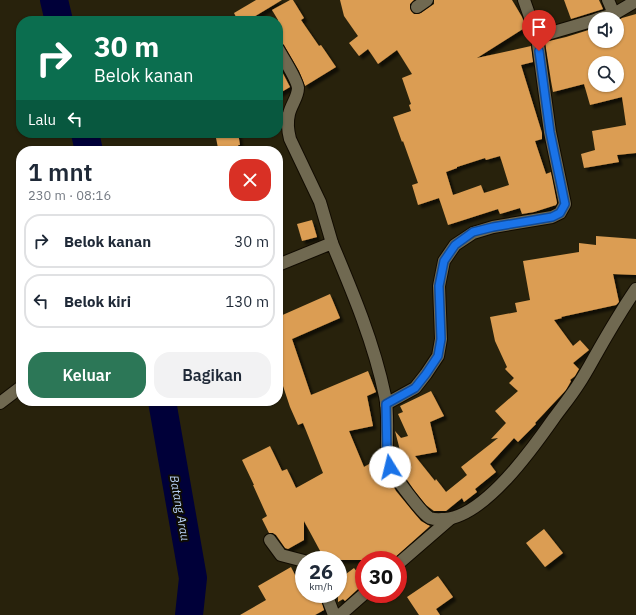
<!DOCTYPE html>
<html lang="id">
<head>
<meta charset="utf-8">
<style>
	:root { --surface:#fff; --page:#f2f2f3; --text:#1f2937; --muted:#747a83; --line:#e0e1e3; --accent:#2c7757 }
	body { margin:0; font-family:"IBM Plex Sans",sans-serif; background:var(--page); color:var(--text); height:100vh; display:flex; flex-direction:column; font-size:15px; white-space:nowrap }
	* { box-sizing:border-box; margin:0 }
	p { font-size:13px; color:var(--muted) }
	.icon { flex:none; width:22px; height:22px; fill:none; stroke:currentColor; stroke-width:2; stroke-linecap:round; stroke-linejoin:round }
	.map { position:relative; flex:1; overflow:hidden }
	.sheet { position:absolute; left:16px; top:146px; width:267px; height:260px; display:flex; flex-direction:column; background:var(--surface); border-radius:16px; box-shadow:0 1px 3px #0004 }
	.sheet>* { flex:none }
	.top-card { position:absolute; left:16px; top:16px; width:267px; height:122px; border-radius:16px; box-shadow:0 1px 3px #0004; background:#0b6e4f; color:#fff; overflow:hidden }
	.buttons { position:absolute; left:588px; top:12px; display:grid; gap:8px }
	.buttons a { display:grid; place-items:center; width:36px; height:36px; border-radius:50%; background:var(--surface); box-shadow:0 1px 3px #0004; font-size:20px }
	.speed { position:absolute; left:295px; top:551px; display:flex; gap:8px; font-size:20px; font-weight:700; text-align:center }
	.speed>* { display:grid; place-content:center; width:52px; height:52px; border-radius:50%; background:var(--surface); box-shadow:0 1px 3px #0004; line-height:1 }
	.speed small { font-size:10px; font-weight:400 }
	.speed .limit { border:6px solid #d22; background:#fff; color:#111 }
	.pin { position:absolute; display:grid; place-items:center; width:34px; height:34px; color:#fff; margin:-41px -17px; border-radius:50% 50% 50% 0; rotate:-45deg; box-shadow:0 0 4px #0007 }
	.pin .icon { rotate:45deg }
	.me { position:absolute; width:44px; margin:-22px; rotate:351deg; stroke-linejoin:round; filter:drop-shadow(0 0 3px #0008) }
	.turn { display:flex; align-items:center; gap:14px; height:84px; padding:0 12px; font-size:18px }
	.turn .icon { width:52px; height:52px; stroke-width:2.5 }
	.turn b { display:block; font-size:28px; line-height:34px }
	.then { display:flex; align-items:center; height:38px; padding:0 12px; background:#0003; gap:8px; font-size:15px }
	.round { display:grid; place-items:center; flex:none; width:42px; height:42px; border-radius:16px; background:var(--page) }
	.overview { display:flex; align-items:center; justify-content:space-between; height:68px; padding:0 12px }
	h1 { font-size:24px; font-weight:600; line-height:30px }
	.button { display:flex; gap:8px; margin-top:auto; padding:8px 12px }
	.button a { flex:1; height:46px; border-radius:16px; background:var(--accent); color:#fff; font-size:16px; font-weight:600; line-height:46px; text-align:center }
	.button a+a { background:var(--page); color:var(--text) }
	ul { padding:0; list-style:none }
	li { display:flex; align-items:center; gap:12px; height:54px; margin:0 8px 6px; padding:0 4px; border:2px solid var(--line); border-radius:16px }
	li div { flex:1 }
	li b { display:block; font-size:15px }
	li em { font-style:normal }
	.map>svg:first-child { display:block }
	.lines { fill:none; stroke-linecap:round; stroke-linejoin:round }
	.river { stroke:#000039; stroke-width:28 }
	.building { fill:#db9d53; fill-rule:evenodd; filter:url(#shadow) }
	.minor-casing { stroke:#110b00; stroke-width:14 }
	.minor { stroke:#706951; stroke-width:12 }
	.route-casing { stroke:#114b97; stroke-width:10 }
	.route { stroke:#1a73e8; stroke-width:7 }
	.labels { text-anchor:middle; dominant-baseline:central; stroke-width:4; stroke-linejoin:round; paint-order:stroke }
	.water-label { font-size:12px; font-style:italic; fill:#bad2f8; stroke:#0e0c04 }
</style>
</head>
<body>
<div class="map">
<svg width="636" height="615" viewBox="0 0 636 615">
	<defs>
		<filter id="shadow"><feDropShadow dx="3.5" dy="3.5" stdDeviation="1" flood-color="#0009"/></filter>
	</defs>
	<rect width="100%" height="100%" fill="#28220c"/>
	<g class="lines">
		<!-- river -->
		<g class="river">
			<polyline points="54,0 59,21"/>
			<polyline points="85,133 89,151"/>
			<polyline points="162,401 193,578 189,615"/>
		</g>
	</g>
	<!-- building -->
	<g class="building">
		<polygon points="256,0 282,0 247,21 238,21 234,13"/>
		<polygon points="290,0 293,0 304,18 301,20 319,46 321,45 336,67 305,86 299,71 284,45 281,42 278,42 278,20 272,10"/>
		<path d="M340 0H414L410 4V8L411 11 414 14H417L421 13 431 6 434 4V0H512L522 17 526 27 477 58 531 46 533 62 521 65 542 133V139L535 141 546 174 551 172 557 203 556 205 534 212 522 214 520 208 500 214 498 209 448 225 439 198 418 205 412 185 418 183 403 141 402 142 393 117 411 111 409 105 411 104 402 78 412 74 397 50 378 64 368 49 359 56 349 43 358 36 344 16ZM500 156 509 185 484 193 481 185 453 195 446 172 457 168V167L485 158 486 160Z"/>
		<polygon points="564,0 599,0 603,9 571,19"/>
		<path d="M636 14V153L617 155 619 162 584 168 581 154 595 150 592 131 626 125 622 97 590 105 584 84 553 92 551 81 545 42 566 37 595 28V41H617V21L622 18ZM595 63H617V85H595Z"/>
		<polygon points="278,64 290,87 278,94"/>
		<polygon points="215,133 238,133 240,145 238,145 240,151 219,151 219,148 218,148"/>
		<polygon points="312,220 317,237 302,241 297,224"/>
		<polygon points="596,236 636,239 636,275 613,274 619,302 616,305 561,317 562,318 554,320 573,346 580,340 589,350 573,363 579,369 575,376 570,380 571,381 566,390 535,423 536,424 518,442 514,438 490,464 496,472 475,489 477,492 464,502 462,498 446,511 434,511 426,505 414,490 403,474 396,462 402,458 395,431 401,438 408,436 398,414 403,412 400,406 431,391 444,416 430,422 437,452 415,456 435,481 436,479 446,492 467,475 461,467 498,438 491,439 506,423 495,411 518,391 509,383 514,378 505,369 507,367 495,341 490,317 517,312 515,303 530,300 523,261 579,252 579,243 596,245"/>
		<polygon points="330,294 340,318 292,339 311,395 368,371 376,392 367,396 373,426 349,431 364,467 374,461 380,471 383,469 396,491 415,514 421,521 430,526 392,560 325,560 304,521 304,540 288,549 285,548 276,535 273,533 269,533 262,519 267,516 253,485 254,485 242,460 270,446 282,471 287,469 296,488 323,473 303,423 298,425 290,407 278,371 278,317"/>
		<polygon points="544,529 563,553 545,567 526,543"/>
		<polygon points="291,567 295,575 304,570 304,594 319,594 324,610 315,615 240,615 266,600 258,586"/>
		<polygon points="354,568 364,581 364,587 359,588 345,601 343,599 338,602 338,580"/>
		<polygon points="438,576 453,597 436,609 440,615 419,615 407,597"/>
	</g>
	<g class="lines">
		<defs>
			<g id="minor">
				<polyline points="608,0 614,14"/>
				<polyline points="417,7 427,0"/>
				<polyline points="597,19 614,14 636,1"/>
				<polyline points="537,37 595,20"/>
				<path d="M278 49C283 58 297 79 298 88 298 97 291 105 289 114 287 122 288 131 290 139L320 202 332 243"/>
				<path d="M278 265 332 243C353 293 374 343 385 396 388 410 387 425 387 439 387 448 386 458 390 467 394 476 422 514 430 518 435 520 441 519 445 519 485 516 533 448 554 418 562 407 571 396 578 385 584 376 589 367 594 358 607 335 621 311 636 289"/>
				<polyline points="0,403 21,387"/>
				<polyline points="386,404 415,388 426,374 438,356 441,339 439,286 444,261 455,245 473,233 493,227 552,217 560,213 565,204 550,132 537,37 524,0"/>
				<polyline points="270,540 281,555 304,561"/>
				<polyline points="398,564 450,519"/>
				<polyline points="326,594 334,615"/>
				<polyline points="340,615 364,594"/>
			</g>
		</defs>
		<!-- minor casing -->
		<use href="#minor" class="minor-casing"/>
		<!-- minor -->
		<use href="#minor" class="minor"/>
	</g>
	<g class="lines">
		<defs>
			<polyline id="route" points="390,467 387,457 386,404 415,388 426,374 438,356 441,339 439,286 444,261 455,245 473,232 493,227 552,217 560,213 565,204 550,132 539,51"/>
		</defs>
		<!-- route casing -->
		<use href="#route" class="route-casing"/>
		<!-- route -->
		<use href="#route" class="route"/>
	</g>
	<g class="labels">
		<!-- water labels -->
		<g class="water-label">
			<text transform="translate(180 508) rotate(80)">Batang Arau</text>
		</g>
	</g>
</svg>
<div class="buttons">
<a><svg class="icon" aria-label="sound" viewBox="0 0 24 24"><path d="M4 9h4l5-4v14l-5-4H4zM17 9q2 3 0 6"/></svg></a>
<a><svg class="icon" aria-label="search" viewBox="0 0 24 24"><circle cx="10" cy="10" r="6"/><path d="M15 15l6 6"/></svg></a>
</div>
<div class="speed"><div>26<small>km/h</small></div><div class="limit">30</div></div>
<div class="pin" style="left:539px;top:51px;background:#d93025"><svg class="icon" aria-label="arrive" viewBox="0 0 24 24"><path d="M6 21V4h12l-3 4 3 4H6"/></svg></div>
<svg class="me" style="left:390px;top:467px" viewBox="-20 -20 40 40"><circle r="19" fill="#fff"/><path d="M0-13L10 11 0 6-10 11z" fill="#1a73e8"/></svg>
<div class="top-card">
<div class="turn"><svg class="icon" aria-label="right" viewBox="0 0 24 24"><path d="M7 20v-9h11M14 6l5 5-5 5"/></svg><div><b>30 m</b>Belok kanan</div></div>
<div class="then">Lalu<svg class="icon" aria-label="left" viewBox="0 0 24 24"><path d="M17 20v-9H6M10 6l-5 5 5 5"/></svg></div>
</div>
<section class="sheet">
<div class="overview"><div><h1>1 mnt</h1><p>230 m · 08:16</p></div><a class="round" style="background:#d93025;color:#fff"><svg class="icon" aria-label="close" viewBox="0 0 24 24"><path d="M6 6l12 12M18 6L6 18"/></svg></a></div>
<ul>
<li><svg class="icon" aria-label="right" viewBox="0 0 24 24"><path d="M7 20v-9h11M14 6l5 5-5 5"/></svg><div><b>Belok kanan</b></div><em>30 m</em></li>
<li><svg class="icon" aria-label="left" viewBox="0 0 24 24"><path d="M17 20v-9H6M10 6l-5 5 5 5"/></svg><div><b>Belok kiri</b></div><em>130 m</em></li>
</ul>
<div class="button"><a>Keluar</a><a>Bagikan</a></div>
</section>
</div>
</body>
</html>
